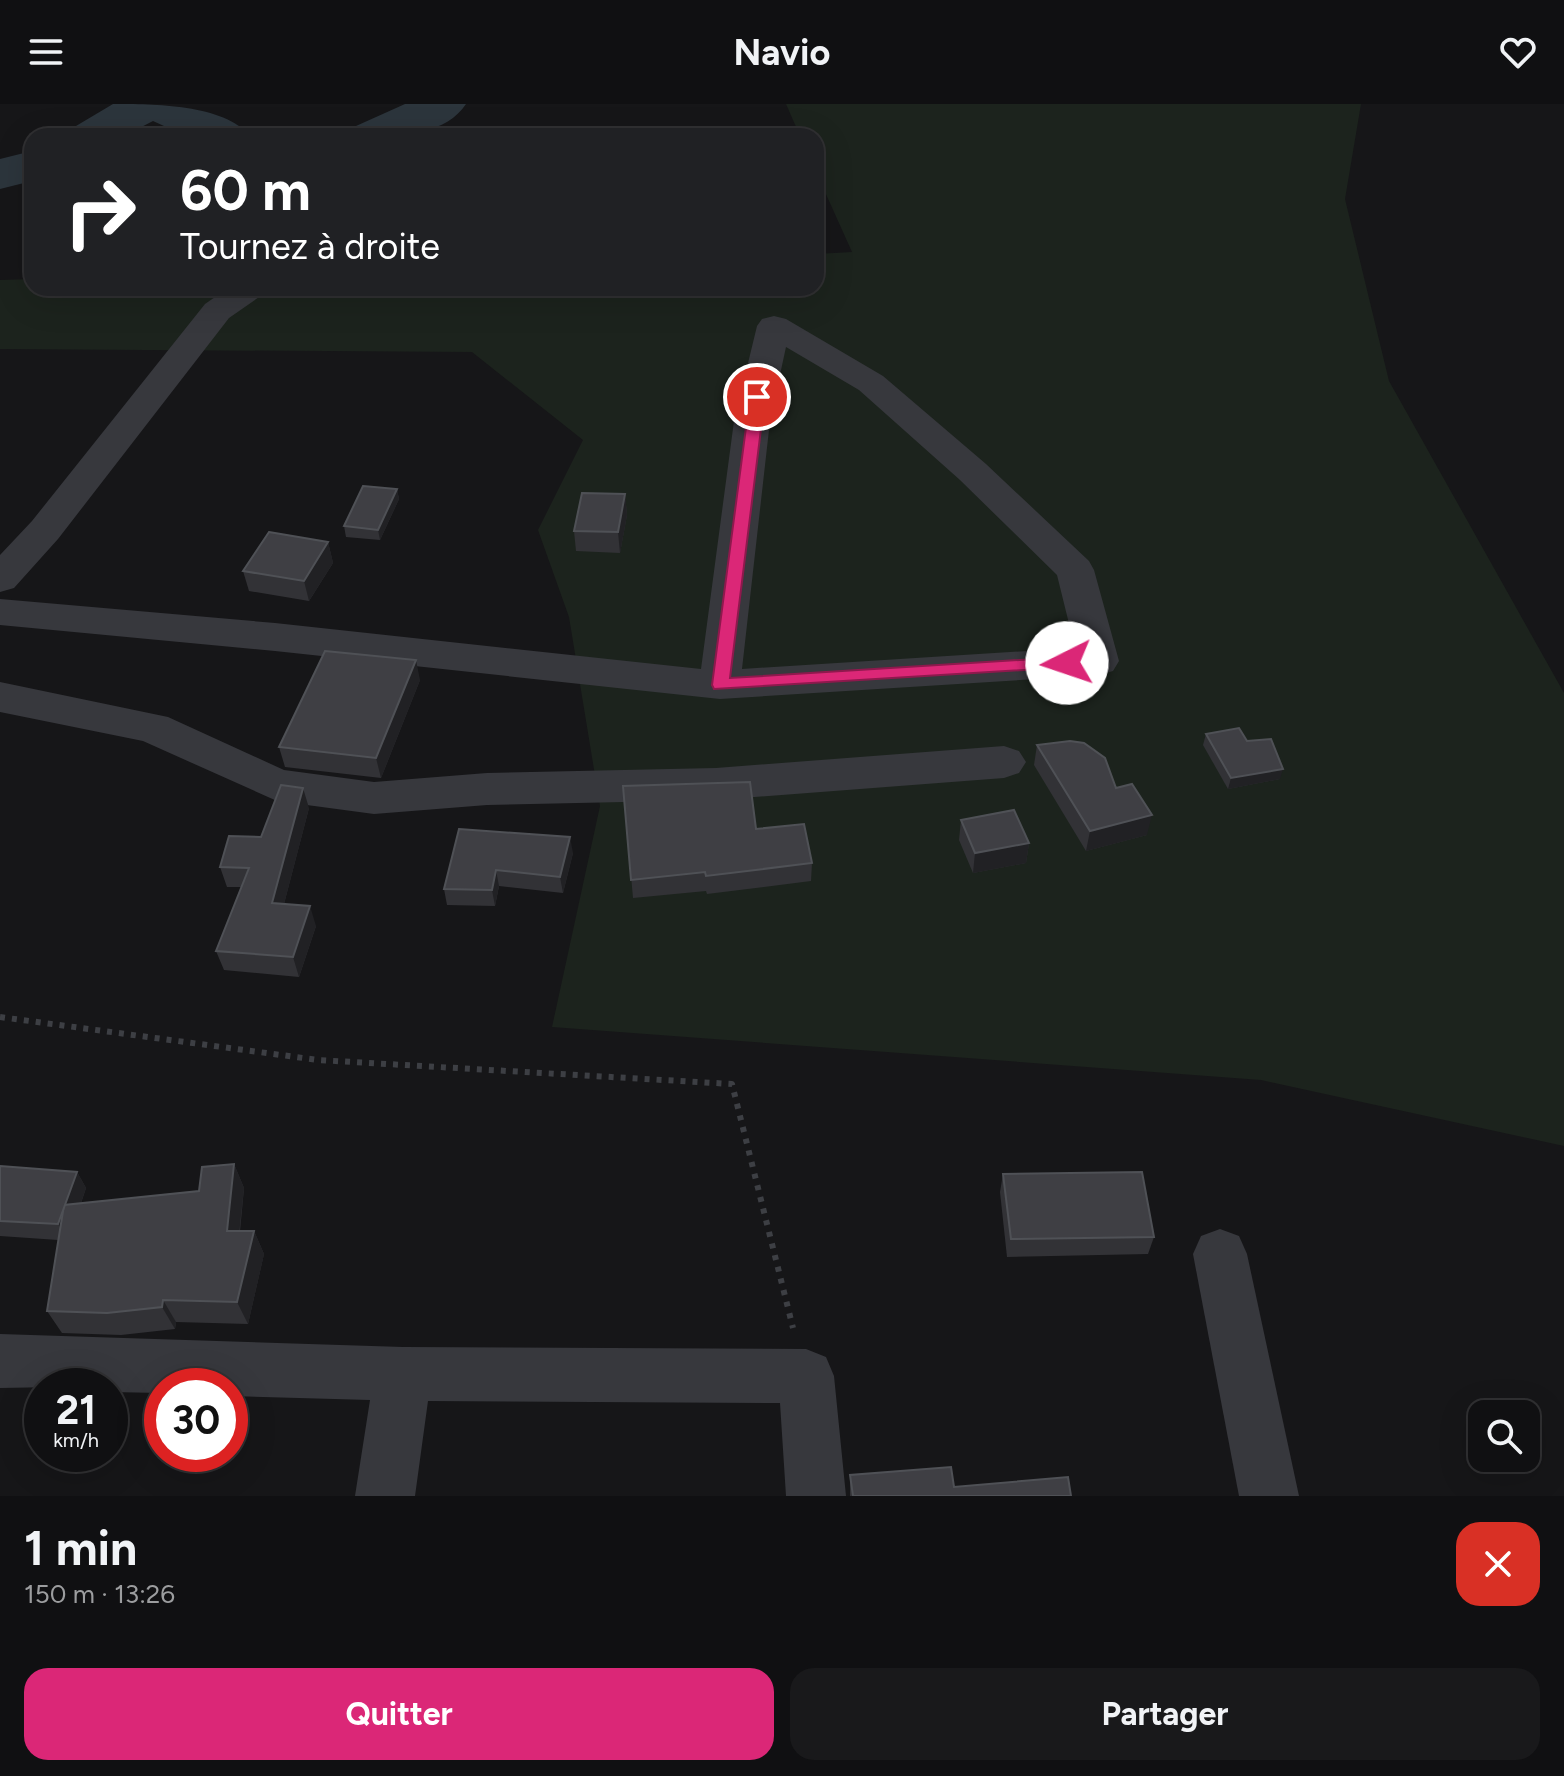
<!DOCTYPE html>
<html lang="fr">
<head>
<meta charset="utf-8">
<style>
	:root { --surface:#101012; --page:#19191b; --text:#f1f3f6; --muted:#9c9d9f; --line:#303032; --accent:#db2777 }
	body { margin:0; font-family:Figtree,sans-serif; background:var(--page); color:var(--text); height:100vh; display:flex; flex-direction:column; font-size:30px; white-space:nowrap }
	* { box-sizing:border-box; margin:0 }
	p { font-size:26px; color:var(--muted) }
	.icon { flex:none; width:44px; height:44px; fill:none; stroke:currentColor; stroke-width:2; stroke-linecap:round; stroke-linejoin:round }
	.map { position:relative; height:1392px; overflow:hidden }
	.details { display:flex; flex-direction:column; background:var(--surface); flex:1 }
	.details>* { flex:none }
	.guide { position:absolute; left:24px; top:24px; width:800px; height:168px; border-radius:24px; box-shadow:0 8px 32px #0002,0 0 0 2px var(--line); background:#202124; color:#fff; overflow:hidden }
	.fabs { position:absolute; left:1468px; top:1296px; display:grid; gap:16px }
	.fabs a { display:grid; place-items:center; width:72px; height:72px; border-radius:16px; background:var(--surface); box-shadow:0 8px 32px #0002,0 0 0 2px var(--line); font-size:40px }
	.speed { position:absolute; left:24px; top:1264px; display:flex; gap:16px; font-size:40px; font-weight:700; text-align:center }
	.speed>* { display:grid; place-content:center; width:104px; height:104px; border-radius:50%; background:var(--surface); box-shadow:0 8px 32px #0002,0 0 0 2px var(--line); line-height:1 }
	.speed small { font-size:20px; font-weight:400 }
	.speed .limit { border:12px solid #d22; background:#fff; color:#111 }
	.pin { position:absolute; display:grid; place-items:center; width:68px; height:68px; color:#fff; margin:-34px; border:4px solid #fff; border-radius:50%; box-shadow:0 2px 8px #0007 }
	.me { position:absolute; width:88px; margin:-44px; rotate:266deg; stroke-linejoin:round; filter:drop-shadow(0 0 6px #0008) }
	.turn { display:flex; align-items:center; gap:28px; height:168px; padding:0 24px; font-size:36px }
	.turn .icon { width:104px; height:104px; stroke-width:2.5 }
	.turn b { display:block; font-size:56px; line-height:68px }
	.round { display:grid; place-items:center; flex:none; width:84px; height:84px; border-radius:24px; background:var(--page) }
	.overview { display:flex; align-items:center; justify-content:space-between; height:136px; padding:0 24px }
	h1 { font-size:48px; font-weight:700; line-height:60px }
	.cta { display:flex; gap:16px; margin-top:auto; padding:16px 24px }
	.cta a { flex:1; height:92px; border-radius:24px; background:var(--accent); color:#fff; font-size:32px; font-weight:700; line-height:92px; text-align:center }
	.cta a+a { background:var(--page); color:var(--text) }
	header { display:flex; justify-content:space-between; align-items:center; height:104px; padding:0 24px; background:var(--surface); font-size:36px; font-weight:700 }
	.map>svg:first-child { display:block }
	.green { fill:#1c231d }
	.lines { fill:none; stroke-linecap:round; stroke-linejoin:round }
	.river { fill:#2c353c; fill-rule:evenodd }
	.path { stroke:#3d3f44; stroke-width:6; stroke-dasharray:5 7; stroke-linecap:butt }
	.street { fill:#37383d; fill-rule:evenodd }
	.wall { fill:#323236 }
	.shaded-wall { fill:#212124 }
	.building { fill:#3f3f44; stroke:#4f5156; stroke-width:2 }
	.route { fill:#db2777; stroke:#8e194d; stroke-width:2 }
</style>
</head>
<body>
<header><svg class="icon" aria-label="menu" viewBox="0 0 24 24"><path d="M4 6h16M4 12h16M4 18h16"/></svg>Navio<svg class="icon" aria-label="heart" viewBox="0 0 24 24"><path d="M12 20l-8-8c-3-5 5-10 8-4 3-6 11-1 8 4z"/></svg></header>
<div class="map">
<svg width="1564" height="1392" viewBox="0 0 1564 1392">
	<rect width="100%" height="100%" fill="#161618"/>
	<!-- green -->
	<polygon class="green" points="786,0 1361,0 1345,95 1389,277 1564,589 1564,1042 1261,976 552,923 600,702 569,513 538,426 583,336 472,248 0,245 0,176 32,175 32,184 816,184 816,150 852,148 816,68 816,32 800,32"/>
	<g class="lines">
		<!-- river -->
		<g class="river">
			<path d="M113 0C153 0 224 0 250 32H186L153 17 124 32H69L76 22Z"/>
			<path d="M405 0H466C442 36 387 32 349 32L356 22Z"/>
			<polygon points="32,47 32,77 0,85 0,55"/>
		</g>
		<!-- path -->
		<polyline class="path" points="0,913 318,956 732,980 793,1224"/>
		<!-- street -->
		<g class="street">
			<polygon points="228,184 266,184 262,191 229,214 58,435 14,484 0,488 0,451 32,417 205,200"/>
			<path d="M774 212 786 215 883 272 986 360 1089 457 1094 466 1119 557 1113 567 1099 571 720 595 275 547 0 521V495L275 519 701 565 734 317 757 222 762 215ZM786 243 859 286 960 376 1057 471 1075 544 742 565 770 317Z"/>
			<polygon points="0,578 168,613 284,666 374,678 487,669 716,664 1004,642 1019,647 1026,658 1019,669 1004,674 716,696 487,701 374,710 277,697 143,637 0,608"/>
			<polygon points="1220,1125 1239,1132 1247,1150 1299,1392 1239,1392 1193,1150 1201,1132"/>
			<polygon points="0,1230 403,1243 806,1245 826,1253 834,1272 846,1392 786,1392 780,1299 428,1297 415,1392 355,1392 370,1296 230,1292 230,1282 162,1282 162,1289 110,1288 110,1282 0,1284"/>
		</g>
	</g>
	<!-- wall -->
	<g class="wall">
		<polygon points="397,385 399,395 380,436 346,433 344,422"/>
		<polygon points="625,390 627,411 620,449 576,447 574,427"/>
		<polygon points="328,438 333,459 309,497 249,487 243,467"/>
		<polygon points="420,576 381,674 285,663 279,643"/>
		<polygon points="1206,630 1247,637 1280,675 1228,685 1203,641"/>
		<polygon points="1037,641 1147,731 1086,747 1034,661"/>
		<polygon points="623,682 756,725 812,759 811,777 707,790 706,787 633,794"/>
		<polygon points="309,704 284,800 316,822 299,873 224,866 216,847 241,783 227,783 220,763 261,733"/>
		<polygon points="961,716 1029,739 1026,759 973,769 959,736"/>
		<polygon points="459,725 573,749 563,789 499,782 495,802 447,801 444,785"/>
		<polygon points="234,1060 244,1084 240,1127 254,1127 264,1150 248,1220 176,1218 175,1225 121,1231 62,1229 47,1207 58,1136 0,1132 0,1062 77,1068 86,1084 81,1099 199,1087"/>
		<polygon points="1003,1070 1154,1133 1148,1150 1007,1153 1000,1088"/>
		<polygon points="850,1371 954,1383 1071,1392 850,1392"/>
	</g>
	<!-- shaded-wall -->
	<g class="shaded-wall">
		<polygon points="397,385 399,395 380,436 378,426"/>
		<polygon points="625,390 627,411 620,449 618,428"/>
		<polygon points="328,438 333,459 309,497 304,477"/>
		<polygon points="416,556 420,576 381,674 376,654"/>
		<polygon points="1283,665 1280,675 1228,685 1231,674"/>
		<polygon points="303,684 309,704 279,819 272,799"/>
		<polygon points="1152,711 1147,731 1086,747 1090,727"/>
		<polygon points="570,733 573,749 563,789 560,773"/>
		<polygon points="1029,739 1026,759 973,769 975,749"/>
		<polygon points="496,766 499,782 495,802 492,786"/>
		<polygon points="310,802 316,822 299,873 293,853"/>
		<polygon points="234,1060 244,1084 237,1149 227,1127"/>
		<polygon points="77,1068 86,1084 68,1136 58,1120"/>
		<polygon points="254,1127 264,1150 248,1220 237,1198"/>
		<polygon points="163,1196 176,1218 175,1225 162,1203"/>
	</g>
	<!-- building -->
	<g class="building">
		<polygon points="363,382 397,385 378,426 344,422"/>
		<polygon points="582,389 625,390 618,428 574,427"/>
		<polygon points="269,428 328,438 304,477 243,467"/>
		<polygon points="325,547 416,556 376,654 279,643"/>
		<polygon points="1239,624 1247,637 1271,635 1283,665 1231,674 1206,630"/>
		<polygon points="1070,637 1084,639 1105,654 1116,684 1132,680 1152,711 1090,727 1037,641"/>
		<polygon points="750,678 756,725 804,720 812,759 706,772 705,768 631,776 623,682"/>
		<polygon points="281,681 303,684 272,799 310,802 293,853 216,847 249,764 220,763 229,732 261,733"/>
		<polygon points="1014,706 1029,739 975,749 961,716"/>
		<polygon points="459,725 570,733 560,773 496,766 492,786 444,785"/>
		<polygon points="234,1060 227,1127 254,1127 237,1198 163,1196 162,1203 107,1209 47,1207 64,1101 199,1087 202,1063"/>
		<polygon points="0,1062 77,1068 58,1120 0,1117"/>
		<polygon points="1142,1068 1154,1133 1011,1135 1003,1070"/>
		<polygon points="951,1363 954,1383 1068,1373 1071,1392 853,1392 850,1371"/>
	</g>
	<!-- route -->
	<polygon class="route" points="757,289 765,293 730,574 1067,553 1073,555 1076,559 1073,563 714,585 712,581 750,293"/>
</svg>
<div class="fabs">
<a><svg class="icon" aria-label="search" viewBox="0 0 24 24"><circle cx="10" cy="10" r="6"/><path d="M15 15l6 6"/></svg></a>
</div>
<div class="speed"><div>21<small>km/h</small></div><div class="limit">30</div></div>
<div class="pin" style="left:757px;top:293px;background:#d93025"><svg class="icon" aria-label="arrive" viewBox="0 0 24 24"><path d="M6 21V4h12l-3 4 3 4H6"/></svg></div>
<svg class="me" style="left:1067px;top:559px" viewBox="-20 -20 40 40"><circle r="19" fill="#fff"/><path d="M0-13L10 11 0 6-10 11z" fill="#db2777"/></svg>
<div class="guide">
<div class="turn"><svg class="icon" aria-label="right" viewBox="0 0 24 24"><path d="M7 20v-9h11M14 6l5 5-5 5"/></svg><div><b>60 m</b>Tournez à droite</div></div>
</div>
</div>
<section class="details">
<div class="overview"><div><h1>1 min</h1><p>150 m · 13:26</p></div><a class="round" style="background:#d93025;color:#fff"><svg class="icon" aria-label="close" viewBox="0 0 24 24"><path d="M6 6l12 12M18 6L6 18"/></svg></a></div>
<div class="cta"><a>Quitter</a><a>Partager</a></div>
</section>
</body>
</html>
